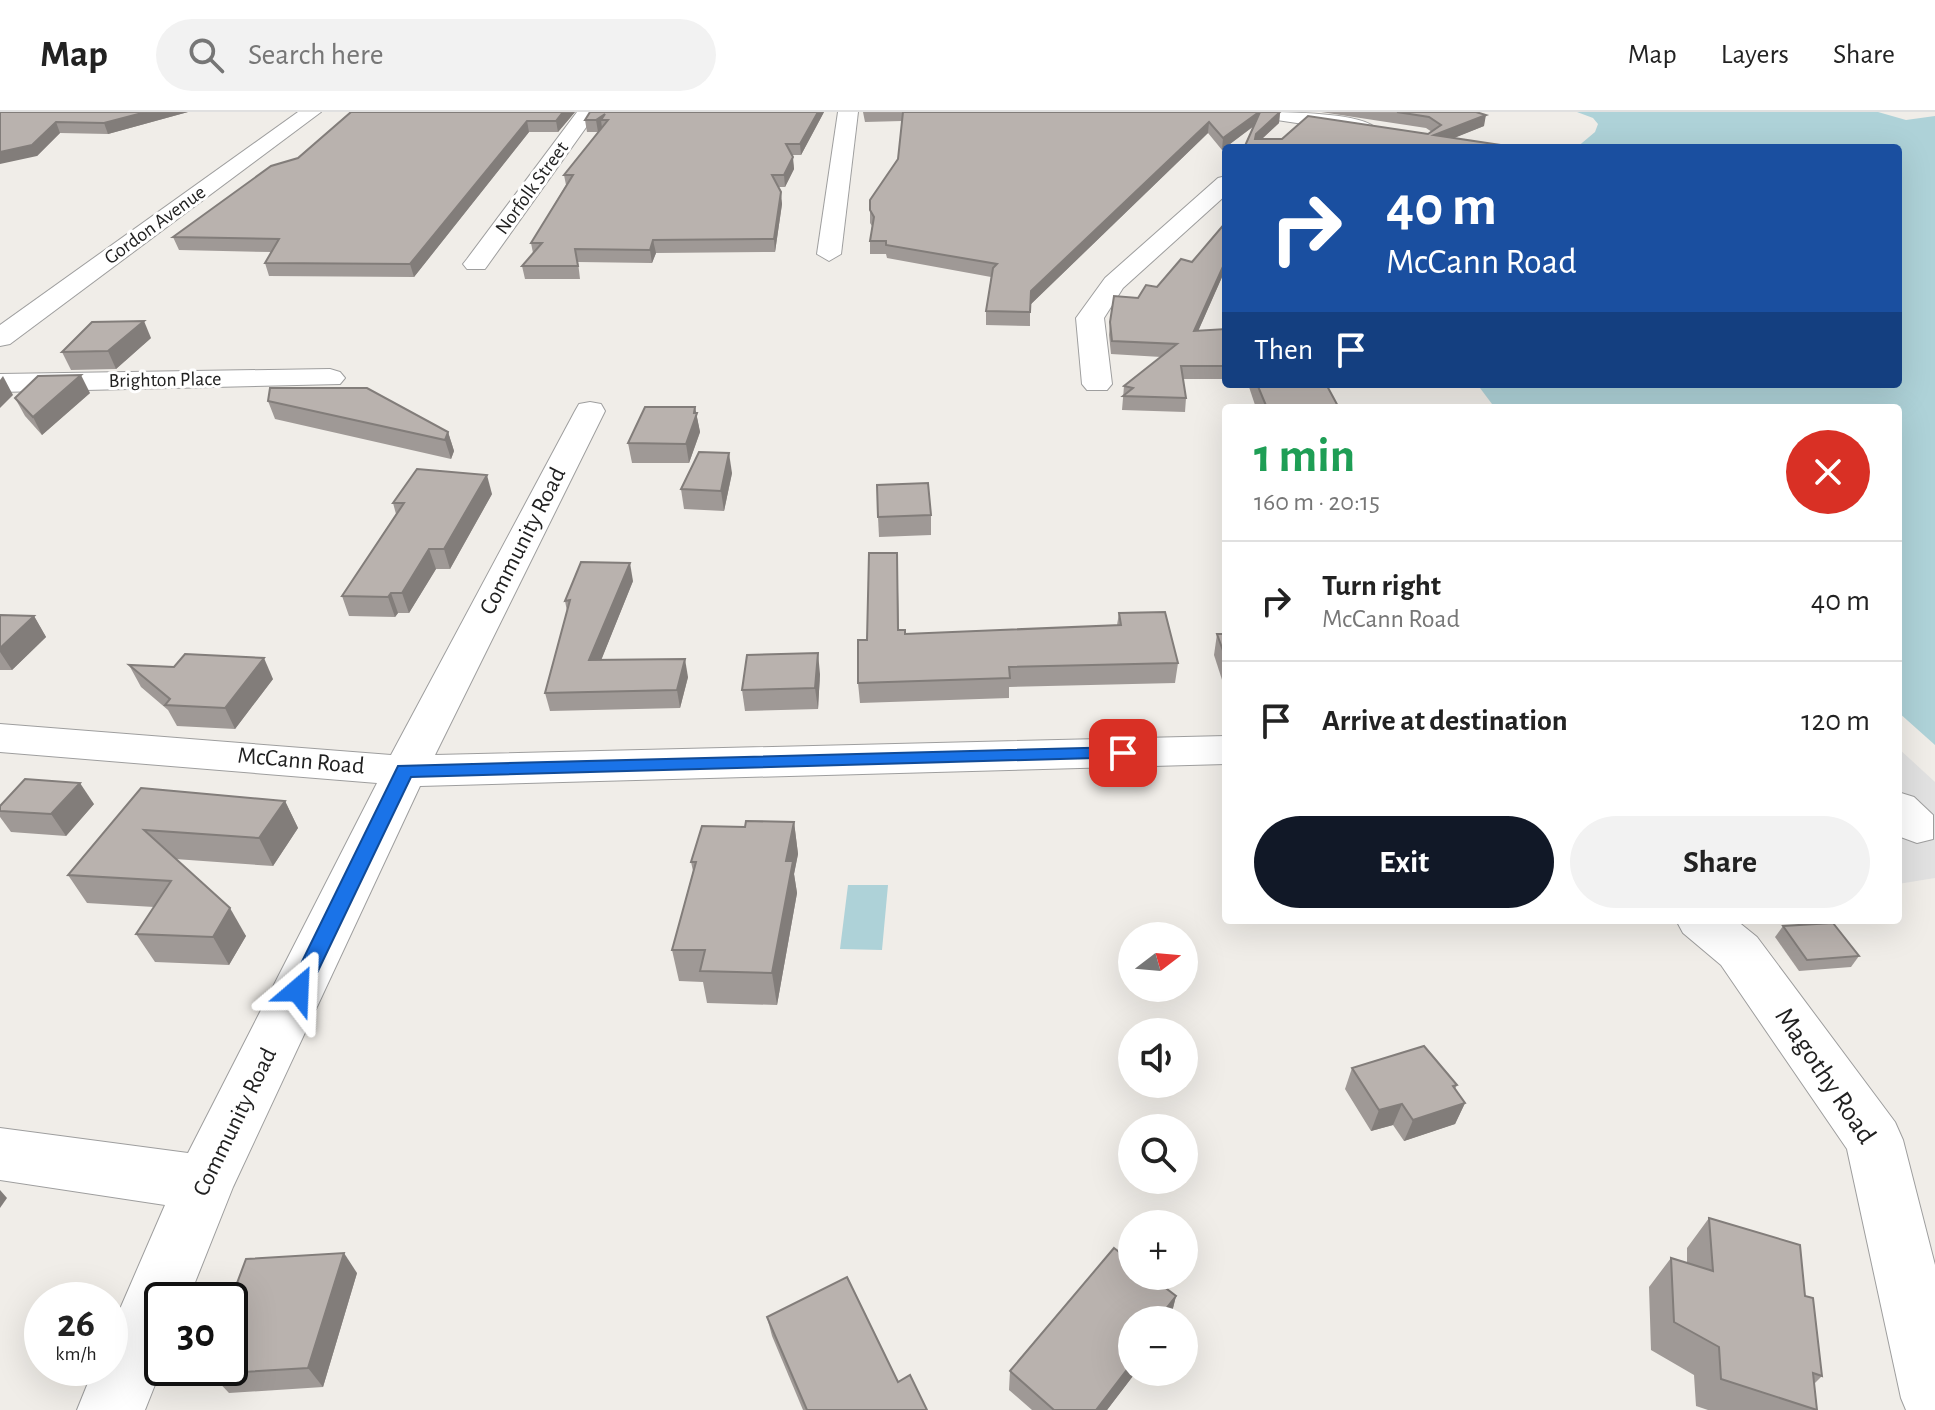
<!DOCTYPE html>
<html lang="en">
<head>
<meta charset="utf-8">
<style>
	:root { --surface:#fff; --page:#f2f2f2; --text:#222; --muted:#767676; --line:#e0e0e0; --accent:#111827 }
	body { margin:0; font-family:"Alegreya Sans",sans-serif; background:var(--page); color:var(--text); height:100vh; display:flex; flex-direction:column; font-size:30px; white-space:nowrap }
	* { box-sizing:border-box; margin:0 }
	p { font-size:26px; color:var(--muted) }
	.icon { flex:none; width:44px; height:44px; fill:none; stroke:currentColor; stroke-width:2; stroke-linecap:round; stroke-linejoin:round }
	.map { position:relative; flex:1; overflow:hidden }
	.sheet { position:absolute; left:1222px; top:292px; width:680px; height:520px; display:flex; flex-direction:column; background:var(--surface); border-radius:8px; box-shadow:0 8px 32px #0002 }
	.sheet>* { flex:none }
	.banner { position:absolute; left:1222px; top:32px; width:680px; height:244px; border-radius:8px; box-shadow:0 8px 32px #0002; background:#1a4fa0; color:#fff; overflow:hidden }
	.needle { width:52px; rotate:74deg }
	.fabs { position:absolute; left:1118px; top:810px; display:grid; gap:16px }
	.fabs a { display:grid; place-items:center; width:80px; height:80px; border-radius:50%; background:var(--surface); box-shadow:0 8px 32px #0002; font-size:40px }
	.speed { position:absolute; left:24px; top:1170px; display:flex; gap:16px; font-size:40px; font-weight:700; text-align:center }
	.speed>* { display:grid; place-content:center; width:104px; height:104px; border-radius:50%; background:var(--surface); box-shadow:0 8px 32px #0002; line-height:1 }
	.speed small { font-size:20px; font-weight:400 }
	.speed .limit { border:4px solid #111; border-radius:12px; background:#fff; color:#111 }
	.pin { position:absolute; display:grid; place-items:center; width:68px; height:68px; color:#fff; margin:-34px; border-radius:16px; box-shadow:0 4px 12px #0006 }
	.me { position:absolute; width:88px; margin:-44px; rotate:26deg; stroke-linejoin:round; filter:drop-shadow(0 0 6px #0008) }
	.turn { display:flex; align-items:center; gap:28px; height:168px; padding:0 32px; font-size:36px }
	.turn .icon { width:104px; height:104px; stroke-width:2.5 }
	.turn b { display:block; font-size:56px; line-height:68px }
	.then { display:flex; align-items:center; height:76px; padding:0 32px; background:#0003; gap:16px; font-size:30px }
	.round { display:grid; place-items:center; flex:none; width:84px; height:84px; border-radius:42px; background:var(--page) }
	.overview { display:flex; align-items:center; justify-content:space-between; height:136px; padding:0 32px }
	h1 { font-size:48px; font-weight:600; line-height:60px; color:#1e9e55 }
	.cta { display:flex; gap:16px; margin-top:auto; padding:16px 32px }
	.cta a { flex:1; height:92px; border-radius:48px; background:var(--accent); color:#fff; font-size:32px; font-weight:600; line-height:92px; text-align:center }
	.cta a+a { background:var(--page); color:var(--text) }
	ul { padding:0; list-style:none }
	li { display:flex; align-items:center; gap:24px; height:120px; padding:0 32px; border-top:2px solid var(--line) }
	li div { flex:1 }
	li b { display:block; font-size:30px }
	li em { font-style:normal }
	header { display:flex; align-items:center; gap:48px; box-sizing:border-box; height:112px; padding:0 40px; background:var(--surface); border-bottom:2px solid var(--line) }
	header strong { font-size:38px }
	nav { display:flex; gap:44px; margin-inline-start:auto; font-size:28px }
	.search { width:560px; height:72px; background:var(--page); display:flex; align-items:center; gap:20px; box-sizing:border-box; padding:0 28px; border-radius:44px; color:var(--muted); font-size:30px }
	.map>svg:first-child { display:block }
	.parking { fill:#e1e1e1 }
	.water { fill:#aed2d8 }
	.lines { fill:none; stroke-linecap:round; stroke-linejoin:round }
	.minor-casing { stroke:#9e9e9e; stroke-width:2 }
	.minor { fill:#fff; fill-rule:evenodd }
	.wall { fill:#9f9996 }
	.shaded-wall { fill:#827d7a }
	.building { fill:#b9b2ae; stroke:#827d7a; stroke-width:2 }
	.route { fill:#1a73e8; stroke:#114b97; stroke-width:2 }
	.labels { text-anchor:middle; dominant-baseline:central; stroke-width:6; stroke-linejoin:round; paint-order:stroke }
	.far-street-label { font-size:20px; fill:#212121; stroke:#fff }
	.street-label { font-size:24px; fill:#212121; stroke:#fff }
	.near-street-label { font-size:28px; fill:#212121; stroke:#fff }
</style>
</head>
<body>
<header>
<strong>Map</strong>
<div class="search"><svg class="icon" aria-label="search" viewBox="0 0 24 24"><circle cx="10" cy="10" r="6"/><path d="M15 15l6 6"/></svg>Search here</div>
<nav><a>Map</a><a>Layers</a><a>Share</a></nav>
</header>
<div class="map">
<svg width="1935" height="1298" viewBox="0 0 1935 1298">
	<rect width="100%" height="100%" fill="#f0ede8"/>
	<!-- parking -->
	<polygon class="parking" points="1898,636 1935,670 1935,766 1898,772"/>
	<!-- water -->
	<g class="water">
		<polygon points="1577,0 1878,0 1906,8 1935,4 1935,633 1898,600 1898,296 1495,296 1477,272 1898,272 1898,36 1576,36 1595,20 1598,12 1593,6"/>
		<polygon points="848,773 888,773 882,838 840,837"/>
	</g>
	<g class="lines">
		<defs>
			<g id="minor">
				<polygon points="298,0 321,0 10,232 0,234 0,213"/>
				<polygon points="577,0 597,0 485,157 467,157 463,152 467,147"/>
				<polygon points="838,0 858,0 841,142 829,149 817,142"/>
				<path d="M1253 0C1278 0 1358 0 1374 15L1364 21 1263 6Z"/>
				<polygon points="1226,64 1226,83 1123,176 1104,206 1112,272 1107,278 1087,278 1082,272 1076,206 1105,166 1218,66"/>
				<polygon points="330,257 340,260 345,266 340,272 0,280 0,262"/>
				<polygon points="590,290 601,292 605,299 435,643 1226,624 1226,652 420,674 233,1075 188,1188 162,1188 162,1255 145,1298 77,1298 94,1256 110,1256 110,1220 165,1093 0,1068 0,1016 188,1041 377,671 0,640 0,612 391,643 575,299 579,292"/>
				<polygon points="1898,680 1914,685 1933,703 1933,727 1917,731 1898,724"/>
				<polygon points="1676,808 1736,808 1757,825 1895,1010 1903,1028 1935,1153 1935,1298 1906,1298 1901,1286 1847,1037 1721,853 1683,821"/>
			</g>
		</defs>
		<!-- minor casing -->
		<use href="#minor" class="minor-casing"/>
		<!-- minor -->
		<use href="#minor" class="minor"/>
	</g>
	<!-- wall -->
	<g class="wall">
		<polygon points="0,0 188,0 108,22 60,21 37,44"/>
		<polygon points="349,0 575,0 558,20 529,20 414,165 269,164 265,151 271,140 179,138 173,125 298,46 350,1"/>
		<polygon points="824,0 801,43 792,43 794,57 785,75 778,75 782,92 775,140 656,141 652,151 578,150 580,167 525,167 522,154 533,141 531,131 566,73 564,63 598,20 587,20 585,8"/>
		<polygon points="863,0 1280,0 1279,11 1262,27 1428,22 1432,20 1426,16 1321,0 1476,0 1484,14 1453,26 1244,36 1254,14 1222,38 1208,21 1030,193 1030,214 986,213 986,199 991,165 887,146 886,142 870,142 870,129 872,114 870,111 870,98 898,47 902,9 865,10"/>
		<polygon points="1192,150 1226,156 1198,219 1226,217 1226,267 1183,267 1186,286 1185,300 1122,298 1124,274 1161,245 1111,242 1109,223 1110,210 1138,186 1157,175"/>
		<polygon points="151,226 116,257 71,258 62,240"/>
		<polygon points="1248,272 1326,272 1339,296 1256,296"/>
		<polygon points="90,281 42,323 25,304 15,286"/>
		<polygon points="268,289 448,320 454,339 451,347 275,307"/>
		<polygon points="696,301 700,320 689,351 632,351 628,331"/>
		<polygon points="732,361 724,399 684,397 681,377"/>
		<polygon points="492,382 450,457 436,457 409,501 398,501 395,505 349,504 342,484 396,402 393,391"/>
		<polygon points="931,403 931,423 879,425 878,405"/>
		<polygon points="897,441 899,518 905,522 1117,513 1119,501 1178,551 1175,571 1009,575 1009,586 860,591 858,571 867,528"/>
		<polygon points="633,469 601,548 688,565 680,596 550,599 545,581 567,499 565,489"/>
		<polygon points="0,503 34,504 46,525 12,558 0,558"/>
		<polygon points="1217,522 1226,522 1226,574 1224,574 1214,543"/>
		<polygon points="129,553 273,567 235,617 177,614 168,598 141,575"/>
		<polygon points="820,562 818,597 745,599 742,578"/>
		<polygon points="141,676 285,689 298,716 273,754 175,747 246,824 229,853 155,850 136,822 154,795 87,791 68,763"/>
		<polygon points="94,692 66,724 11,720 0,705 0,694"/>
		<polygon points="794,710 798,742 794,762 797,781 777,893 707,891 703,870 679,869 672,838 693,759 691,750 745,715"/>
		<polygon points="1783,814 1859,844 1851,855 1799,859 1775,825"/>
		<polygon points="1352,956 1457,973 1455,977 1465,991 1455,1012 1404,1029 1393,1013 1371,1019 1345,977"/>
		<polygon points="1709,1106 1805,1184 1822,1264 1814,1272 1817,1298 1708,1298 1696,1294 1694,1263 1651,1238 1649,1175 1671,1146 1687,1151 1687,1136"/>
		<polygon points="357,1161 323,1275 229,1281 211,1262 233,1204 230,1200 230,1190"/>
		<polygon points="1176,1184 1171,1204 1168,1208 1132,1208 1132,1260 1136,1260 1107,1298 1032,1298 1009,1278 1010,1259"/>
		<polygon points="767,1205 898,1270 927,1298 803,1298 772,1224"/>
	</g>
	<!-- shaded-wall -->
	<g class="shaded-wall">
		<polygon points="146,0 188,0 108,22 104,11"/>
		<polygon points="563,0 575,0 558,20 556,9"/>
		<polygon points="818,0 824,0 801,43 800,32"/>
		<polygon points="1259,0 1261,0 1259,10 1222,38 1223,26"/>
		<polygon points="1280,0 1279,11 1254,34 1256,22"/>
		<polygon points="605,2 601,8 602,16 598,20 596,8"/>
		<polygon points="1486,3 1484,14 1432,35 1434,23"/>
		<polygon points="527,9 529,20 414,165 410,152"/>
		<polygon points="56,10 60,21 37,44 0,52 0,40"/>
		<polygon points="1209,10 1208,21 1030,193 1031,179"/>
		<polygon points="793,45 794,57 785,75 784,63"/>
		<polygon points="781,80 782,92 775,140 774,127"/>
		<polygon points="653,128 656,141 652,151 650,138"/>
		<polygon points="1226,148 1226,156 1192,233 1194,219"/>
		<polygon points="144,209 151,226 116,257 108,239"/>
		<polygon points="81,263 90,281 42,323 33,305"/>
		<polygon points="3,264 13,283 0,296 0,268"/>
		<polygon points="695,295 700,320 689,351 686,332"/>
		<polygon points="448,320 454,339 451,347 445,328"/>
		<polygon points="729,341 732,361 724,399 721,379"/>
		<polygon points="487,363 492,382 450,457 444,437"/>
		<polygon points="429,437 436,457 409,501 402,481"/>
		<polygon points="630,451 633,469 594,566 589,548"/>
		<polygon points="391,481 398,501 395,505 388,485"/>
		<polygon points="34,504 46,525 12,558 0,540 0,536"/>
		<polygon points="818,541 820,562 818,597 815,576"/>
		<polygon points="264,546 273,567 235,617 225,596"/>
		<polygon points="685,547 688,565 680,596 677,578"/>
		<polygon points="80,671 94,692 66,724 51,702"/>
		<polygon points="285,689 298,716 273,754 259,726"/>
		<polygon points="794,710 798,742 794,762 797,781 777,893 772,861 786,749"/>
		<polygon points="230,796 246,824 229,853 213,825"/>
		<polygon points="1465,991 1455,1012 1404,1029 1413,1008"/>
		<polygon points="1402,992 1393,1013 1371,1019 1379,998"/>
		<polygon points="0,1078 7,1086 0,1096"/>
		<polygon points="344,1141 357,1161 323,1275 308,1256"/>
		<polygon points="1176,1184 1171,1204 1168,1208 1157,1208"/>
		<polygon points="1132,1251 1132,1260 1136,1260 1107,1298 1096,1298"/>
	</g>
	<!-- building -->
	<g class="building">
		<polygon points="0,0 146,0 104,11 56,10 32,33 0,40"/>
		<polygon points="351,0 563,0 556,9 527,9 410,152 265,151 279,127 173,125 271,54 298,46"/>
		<polygon points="590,0 818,0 800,32 786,32 793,45 784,63 772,63 781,80 774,127 653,128 650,138 575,137 578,154 522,154 542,131 531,131 573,63 564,63 608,8 601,8 605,2 596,8 585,8"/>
		<polygon points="903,0 1259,0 1223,26 1209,10 1031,179 1030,200 986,199 993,156 997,152 886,133 886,129 870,129 874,105 870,98 870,88 898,47"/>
		<polygon points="1260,0 1280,0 1256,22 1255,27 1282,27 1308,4 1428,22 1441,13 1429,5 1397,0 1476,0 1486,3 1434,23 1514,35 1244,36"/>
		<polygon points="1226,110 1226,148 1194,219 1226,217 1226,254 1181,254 1186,286 1123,284 1133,276 1124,274 1177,232 1112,229 1110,210 1114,184 1138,186 1146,173 1157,175 1181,147 1192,150"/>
		<polygon points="144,209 108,239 62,240 92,210"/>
		<polygon points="81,263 33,305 15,286 38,264"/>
		<polygon points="1257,272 1326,272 1339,296 1267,296"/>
		<polygon points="270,276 367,276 448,320 445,328 268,289"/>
		<polygon points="645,295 695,295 694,301 697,301 686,332 628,331"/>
		<polygon points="699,340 729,341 721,379 681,377"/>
		<polygon points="417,357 487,363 444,437 429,437 402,481 391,481 388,485 342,484 404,391 393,391"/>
		<polygon points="928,371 931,403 878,405 877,373"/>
		<polygon points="869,441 897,441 898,518 905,518 905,522 1121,513 1119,501 1165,500 1178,551 1009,555 1010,566 858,571 858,528 867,528"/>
		<polygon points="581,450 630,451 589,548 685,547 677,578 545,581 570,488 565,489"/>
		<polygon points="0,503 34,504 0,536"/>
		<polygon points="1217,522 1226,522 1226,547"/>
		<polygon points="818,541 815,576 742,578 747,543"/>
		<polygon points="185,542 264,546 225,596 165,593 170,587 129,553 174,555"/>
		<polygon points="25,667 80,671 51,702 0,699 0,694"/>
		<polygon points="141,676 285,689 259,726 144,718 230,796 213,825 136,822 171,769 68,763"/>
		<polygon points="746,709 794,710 786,749 793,749 772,861 700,859 705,838 672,838 696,750 691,750 702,714 745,715"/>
		<polygon points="1833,811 1859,844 1807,848 1783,814"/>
		<polygon points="1424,934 1457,973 1453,974 1465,991 1413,1008 1402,992 1379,998 1352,956"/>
		<polygon points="1709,1106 1800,1133 1805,1184 1813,1186 1822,1264 1813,1261 1817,1298 1721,1267 1719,1235 1674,1210 1671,1146 1713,1159"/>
		<polygon points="1114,1136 1132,1150 1132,1164 1150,1164 1176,1184 1157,1208 1132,1208 1132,1251 1096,1298 1054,1298 1010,1259"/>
		<polygon points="344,1141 308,1256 211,1262 214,1256 230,1256 230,1212 235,1197 230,1197 230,1190 246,1147"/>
		<polygon points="847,1165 898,1270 910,1263 927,1298 807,1298 767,1205"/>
	</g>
	<!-- route -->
	<polygon class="route" points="1123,635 1130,637 1130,645 411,665 306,884 291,884 288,878 398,654"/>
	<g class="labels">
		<!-- far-street labels -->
		<g class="far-street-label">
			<text transform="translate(532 76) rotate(-54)">Norfolk Street</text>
			<text transform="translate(155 113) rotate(-36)">Gordon Avenue</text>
			<text transform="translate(165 268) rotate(-1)">Brighton Place</text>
		</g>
		<!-- street labels -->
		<g class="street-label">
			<text transform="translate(523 429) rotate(-63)">Community Road</text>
			<text transform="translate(301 649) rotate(5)">McCann Road</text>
			<text transform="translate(235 1010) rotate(-64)">Community Road</text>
		</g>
		<!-- near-street labels -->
		<g class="near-street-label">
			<text transform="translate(1825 964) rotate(56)">Magothy Road</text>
		</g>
	</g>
</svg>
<div class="fabs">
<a><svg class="needle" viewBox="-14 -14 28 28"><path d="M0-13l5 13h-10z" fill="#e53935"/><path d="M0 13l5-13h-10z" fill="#767676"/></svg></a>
<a><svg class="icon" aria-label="sound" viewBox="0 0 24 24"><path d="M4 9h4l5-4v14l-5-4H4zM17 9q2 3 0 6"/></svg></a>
<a><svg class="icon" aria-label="search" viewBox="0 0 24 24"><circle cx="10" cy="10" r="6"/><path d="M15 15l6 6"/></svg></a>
<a>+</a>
<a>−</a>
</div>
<div class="speed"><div>26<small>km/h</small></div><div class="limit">30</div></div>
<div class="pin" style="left:1123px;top:641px;background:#d93025"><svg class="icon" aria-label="arrive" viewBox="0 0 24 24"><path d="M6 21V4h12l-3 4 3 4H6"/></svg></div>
<svg class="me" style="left:298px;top:878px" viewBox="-20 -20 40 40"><path d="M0-17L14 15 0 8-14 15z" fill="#1a73e8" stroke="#fff" stroke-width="4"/></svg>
<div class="banner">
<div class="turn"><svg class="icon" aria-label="right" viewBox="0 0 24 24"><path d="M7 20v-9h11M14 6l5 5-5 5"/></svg><div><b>40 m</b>McCann Road</div></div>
<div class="then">Then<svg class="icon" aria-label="arrive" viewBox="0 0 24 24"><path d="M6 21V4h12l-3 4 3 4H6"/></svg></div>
</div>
<section class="sheet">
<div class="overview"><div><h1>1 min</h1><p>160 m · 20:15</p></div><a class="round" style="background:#d93025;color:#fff"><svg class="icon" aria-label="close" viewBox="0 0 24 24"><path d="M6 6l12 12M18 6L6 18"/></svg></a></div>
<ul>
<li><svg class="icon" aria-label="right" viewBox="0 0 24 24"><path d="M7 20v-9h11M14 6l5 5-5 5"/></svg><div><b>Turn right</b><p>McCann Road</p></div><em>40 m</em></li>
<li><svg class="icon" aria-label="arrive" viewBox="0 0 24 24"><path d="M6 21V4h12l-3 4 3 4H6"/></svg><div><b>Arrive at destination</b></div><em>120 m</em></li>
</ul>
<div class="cta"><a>Exit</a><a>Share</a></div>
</section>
</div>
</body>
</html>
